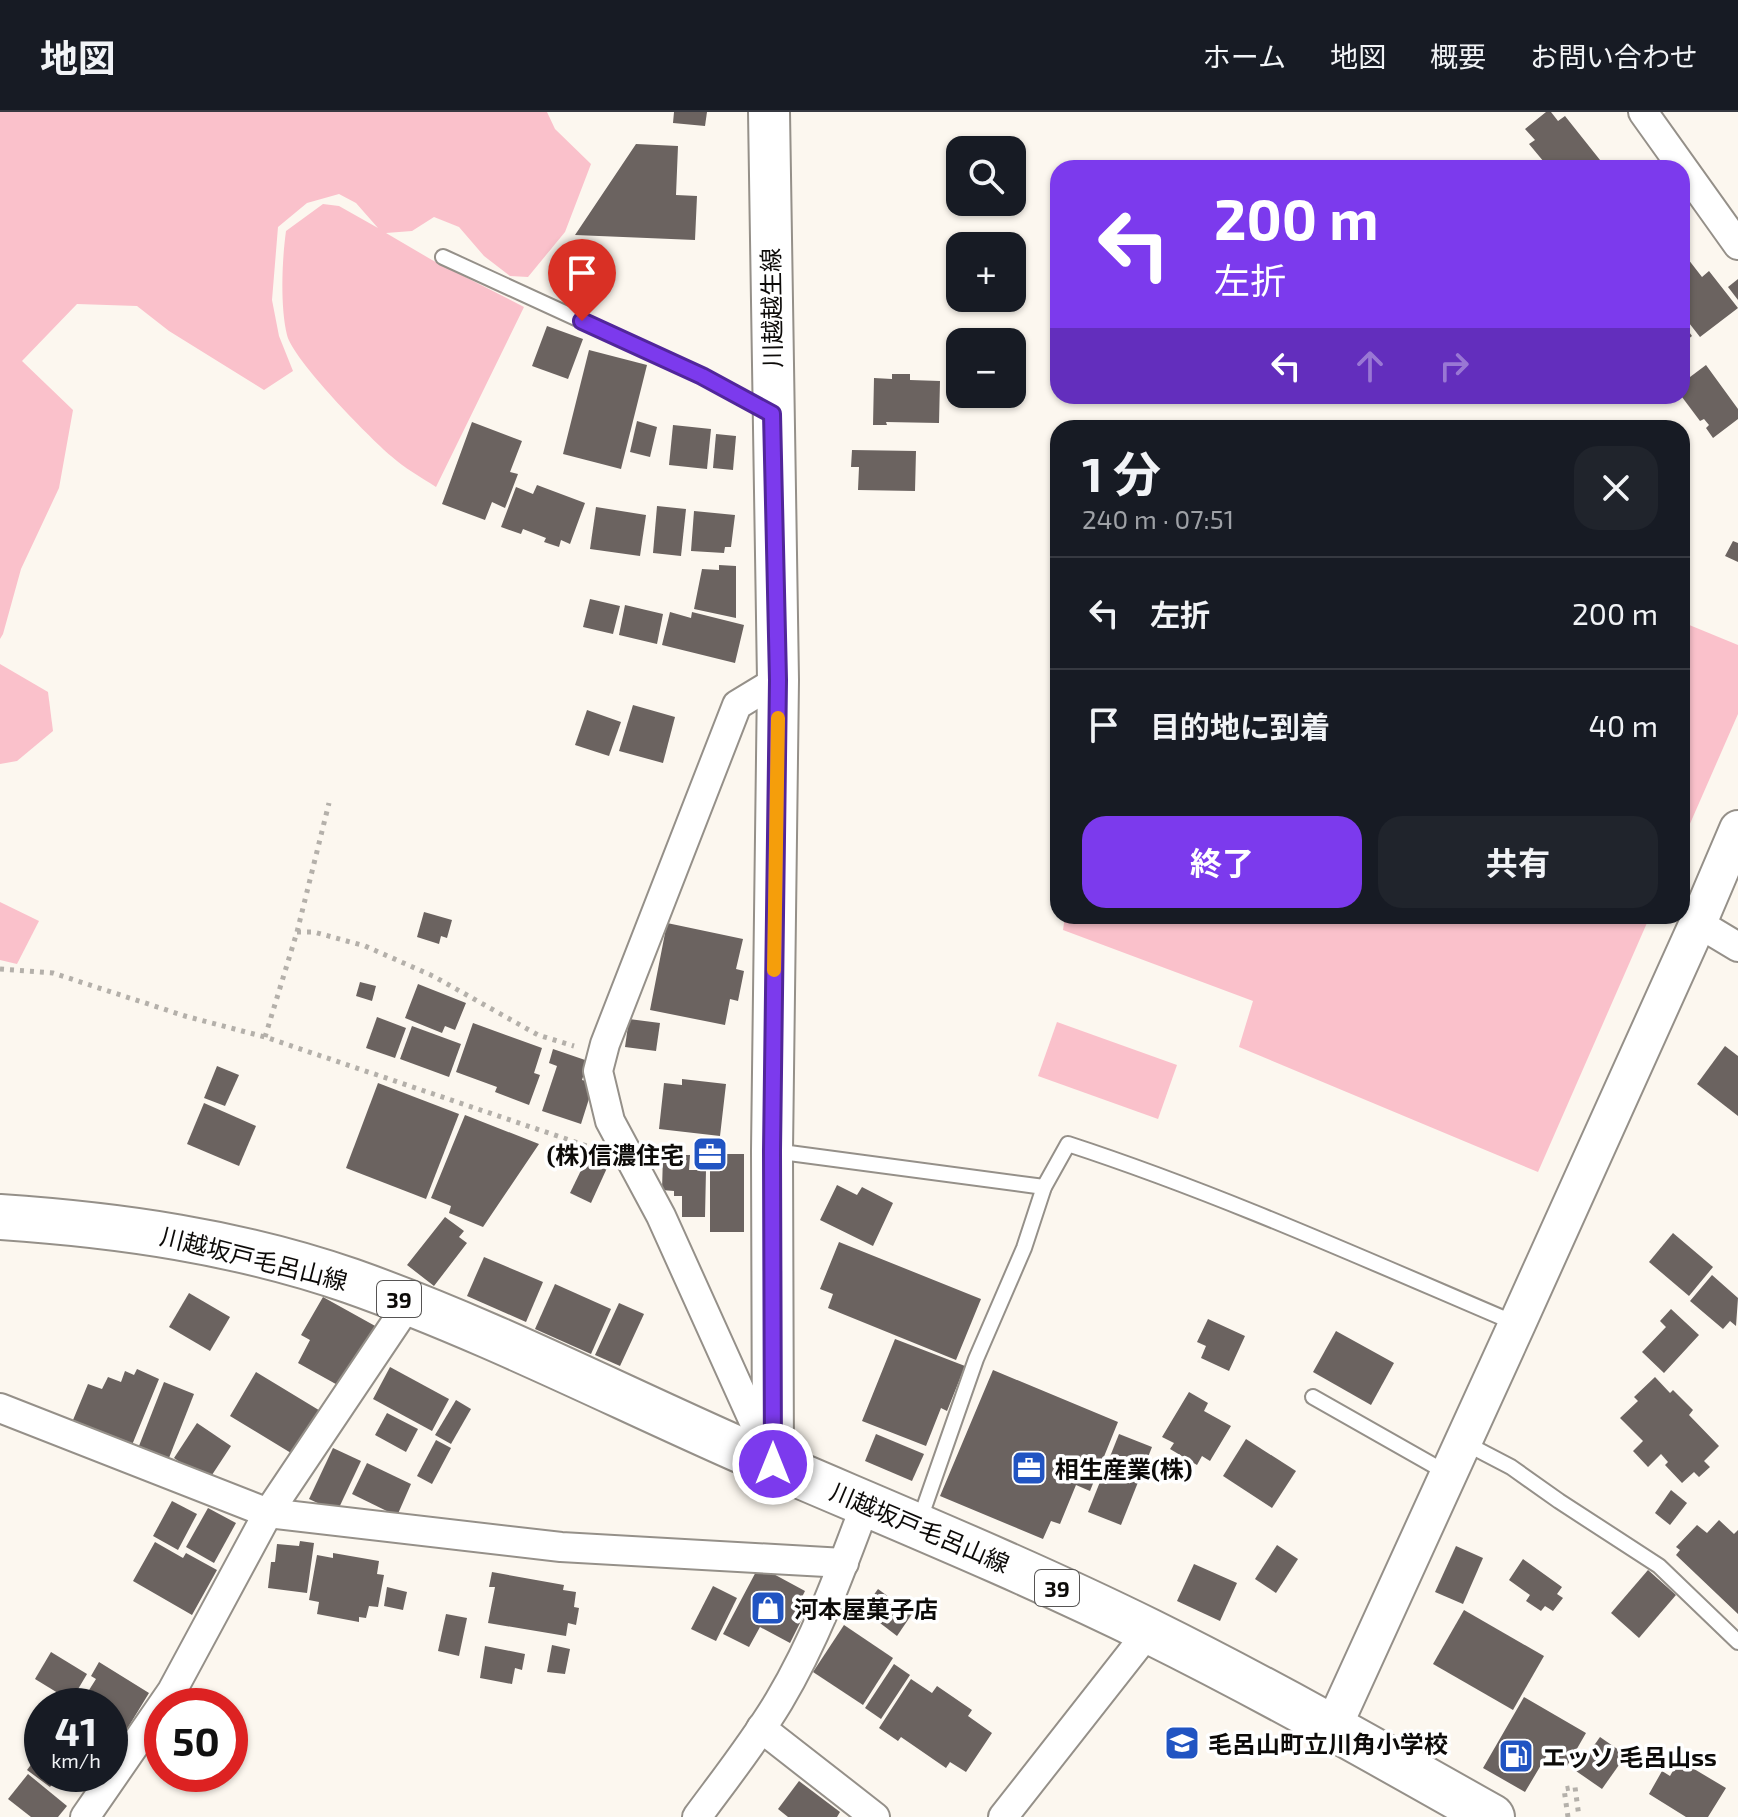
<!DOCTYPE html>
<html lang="ja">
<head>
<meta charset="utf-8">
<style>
	:root { --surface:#171b24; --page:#20242c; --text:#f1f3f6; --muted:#9ea1a6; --line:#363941; --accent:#7c3aed }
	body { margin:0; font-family:"Exo 2","Noto Sans JP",sans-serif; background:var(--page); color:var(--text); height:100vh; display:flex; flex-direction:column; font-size:30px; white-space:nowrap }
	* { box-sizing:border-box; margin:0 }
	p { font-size:26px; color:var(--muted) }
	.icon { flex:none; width:44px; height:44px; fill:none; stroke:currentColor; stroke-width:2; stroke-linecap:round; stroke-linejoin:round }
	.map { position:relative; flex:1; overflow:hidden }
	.details { position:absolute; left:1050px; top:308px; width:640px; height:504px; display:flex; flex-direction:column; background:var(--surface); border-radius:24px; box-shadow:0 2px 6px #0004 }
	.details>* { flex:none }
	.guide { position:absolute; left:1050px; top:48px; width:640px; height:244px; border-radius:24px; box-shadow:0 2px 6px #0004; background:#7c3aed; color:#fff; overflow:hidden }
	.tools { position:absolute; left:946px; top:24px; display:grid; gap:16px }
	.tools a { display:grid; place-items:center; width:80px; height:80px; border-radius:16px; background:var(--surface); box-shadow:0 2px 6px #0004; font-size:40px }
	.speed { position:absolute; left:24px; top:1576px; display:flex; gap:16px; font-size:40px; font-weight:700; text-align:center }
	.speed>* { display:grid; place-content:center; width:104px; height:104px; border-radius:50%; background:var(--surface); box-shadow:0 2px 6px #0004; line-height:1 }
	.speed small { font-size:20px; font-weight:400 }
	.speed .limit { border:12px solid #d22; background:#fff; color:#111 }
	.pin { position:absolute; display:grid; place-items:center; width:68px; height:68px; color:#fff; margin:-82px -34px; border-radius:50% 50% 50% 0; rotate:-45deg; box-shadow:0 0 8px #0007 }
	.pin .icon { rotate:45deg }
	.me { position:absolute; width:88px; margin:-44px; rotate:0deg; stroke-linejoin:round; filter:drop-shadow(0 0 6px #0008) }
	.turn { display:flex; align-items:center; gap:28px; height:168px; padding:0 32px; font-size:36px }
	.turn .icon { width:104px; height:104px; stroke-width:2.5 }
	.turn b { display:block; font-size:56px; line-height:68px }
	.lanes { display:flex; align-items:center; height:76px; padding:0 32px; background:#0003; justify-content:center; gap:40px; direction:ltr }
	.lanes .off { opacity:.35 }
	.round { display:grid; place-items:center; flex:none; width:84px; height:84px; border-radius:24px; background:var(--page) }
	.head { display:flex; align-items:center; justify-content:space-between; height:136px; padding:0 32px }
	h1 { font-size:48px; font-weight:700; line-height:60px }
	.action { display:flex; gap:16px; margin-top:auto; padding:16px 32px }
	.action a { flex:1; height:92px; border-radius:24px; background:var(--accent); color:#fff; font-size:32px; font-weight:700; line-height:92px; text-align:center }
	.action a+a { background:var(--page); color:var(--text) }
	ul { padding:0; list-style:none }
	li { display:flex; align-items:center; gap:24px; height:112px; padding:0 32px; border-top:2px solid var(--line) }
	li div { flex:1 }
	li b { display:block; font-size:30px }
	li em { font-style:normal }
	header { display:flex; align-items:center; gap:48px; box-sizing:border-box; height:112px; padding:0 40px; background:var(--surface); border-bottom:2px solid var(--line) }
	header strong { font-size:38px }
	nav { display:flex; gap:44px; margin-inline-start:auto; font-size:28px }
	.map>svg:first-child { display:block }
	.green { fill:#fac1cb }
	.building { fill:#6b6360 }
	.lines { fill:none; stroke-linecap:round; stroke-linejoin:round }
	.service-casing { stroke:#959089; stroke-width:18 }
	.minor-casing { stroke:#959089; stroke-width:32 }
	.tertiary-casing { stroke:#959089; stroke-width:40 }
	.secondary-casing { stroke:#959089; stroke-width:44 }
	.primary-casing { stroke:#959089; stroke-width:48 }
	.path { stroke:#b4b0aa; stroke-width:5; stroke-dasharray:4 6; stroke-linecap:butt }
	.service { stroke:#fff; stroke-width:14 }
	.minor { stroke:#fff; stroke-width:28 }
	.tertiary { stroke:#fff; stroke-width:36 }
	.secondary { stroke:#fff; stroke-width:40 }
	.primary { stroke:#fff; stroke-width:44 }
	.route-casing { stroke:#51269a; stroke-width:20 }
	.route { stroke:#7c3aed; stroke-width:14 }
	.slow { stroke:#f59e0b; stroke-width:14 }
	.labels { text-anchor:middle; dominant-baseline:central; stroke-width:7; stroke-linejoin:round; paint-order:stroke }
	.shield { fill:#fff; stroke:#565453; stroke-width:2 }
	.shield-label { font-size:22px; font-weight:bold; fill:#0d0b09 }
	.street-label { font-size:24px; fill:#0d0b09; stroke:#fff }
	.poi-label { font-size:24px; font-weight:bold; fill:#0d0b09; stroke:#fff; text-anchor:start }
</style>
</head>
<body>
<header>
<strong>地図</strong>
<nav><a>ホーム</a><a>地図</a><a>概要</a><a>お問い合わせ</a></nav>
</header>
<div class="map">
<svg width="1738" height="1705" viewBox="0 0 1738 1705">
	<rect width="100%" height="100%" fill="#fcf7ef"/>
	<!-- green -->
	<g class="green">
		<path d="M0 0H547L555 17 591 52 565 120 528 165 510 164 484 144 459 115 434 105 412 119 386 121 432 148 524 195 436 375C421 365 404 356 391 344 369 325 293 248 287 223 280 194 282 148 286 119L323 92 339 94 378 116 356 91 339 82 307 91 278 115 272 188 279 224 293 259 264 278 169 219 137 194 77 192 22 249 73 298 59 376 21 457 3 522 0 527Z"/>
		<polygon points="1682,510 1738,533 1738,602 1682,730"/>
		<polygon points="0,552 48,580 53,619 17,649 0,652"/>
		<polygon points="0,790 39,809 17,852 0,848"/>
		<polygon points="1065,804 1650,804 1538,1060 1239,935 1253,889 1063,818"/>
		<polygon points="1057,910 1177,953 1158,1007 1038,964"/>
	</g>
	<!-- building -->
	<g class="building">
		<polygon points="674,0 707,0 705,14 673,11"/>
		<polygon points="1546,0 1551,0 1558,9 1565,4 1604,53 1601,56 1549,56 1529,32 1535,28 1525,17"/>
		<polygon points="636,32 678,34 676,83 697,84 695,128 575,123"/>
		<polygon points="1688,147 1702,165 1709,159 1738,196 1700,225 1682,202 1682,152"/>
		<polygon points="1738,167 1738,188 1728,175"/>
		<polygon points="1682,210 1692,224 1682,232"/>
		<polygon points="547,214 583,227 568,267 532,254"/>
		<polygon points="589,238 647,253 621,357 563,342"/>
		<polygon points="1706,253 1738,297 1738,307 1713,326 1706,316 1709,313 1704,307 1700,309 1682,285 1682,271"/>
		<polygon points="892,262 910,262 910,268 940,269 939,311 886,310 887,313 873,313 874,266 892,267"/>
		<polygon points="637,309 657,315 650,345 630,340"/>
		<polygon points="472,310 522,329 510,360 518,362 505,396 492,390 485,408 442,392"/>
		<polygon points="673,313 711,317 707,357 669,353"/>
		<polygon points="716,322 736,324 733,358 713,356"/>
		<polygon points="852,338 916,339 915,379 858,378 859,355 851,355"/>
		<polygon points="537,373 585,391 570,432 561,428 559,435 544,430 546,426 523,417 521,422 501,415 516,375 533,382"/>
		<polygon points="657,394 686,397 681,444 653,441"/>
		<polygon points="596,395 646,403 640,444 590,437"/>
		<polygon points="694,399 735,403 731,435 725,435 724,441 691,439"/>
		<polygon points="1733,429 1738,431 1738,450 1725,444"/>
		<polygon points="719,453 736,454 736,506 694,497 702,457 719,458"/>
		<polygon points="590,487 620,494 613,522 583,515"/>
		<polygon points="625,493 663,502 657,532 619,523"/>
		<polygon points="670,500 691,506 692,500 744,513 735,551 662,533"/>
		<polygon points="633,593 675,605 663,651 619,639"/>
		<polygon points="587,598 621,610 609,644 575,633"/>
		<polygon points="424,800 452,808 447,826 441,824 439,832 417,825"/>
		<polygon points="667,811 743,827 736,857 744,859 738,889 730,887 725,913 650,898"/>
		<polygon points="360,870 376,874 372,889 356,884"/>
		<polygon points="418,872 466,891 455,918 445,914 442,921 405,906"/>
		<polygon points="377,905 406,916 395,946 366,936"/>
		<polygon points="629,907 660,911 656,939 625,935"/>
		<polygon points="473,911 542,936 534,961 540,963 529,993 495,980 497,975 456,960"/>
		<polygon points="412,914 461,932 449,965 400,947"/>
		<polygon points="1725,934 1738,944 1738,1004 1697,972"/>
		<polygon points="553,937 588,949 582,968 594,971 581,1012 542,999 557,954 549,951"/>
		<polygon points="217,954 239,963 225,994 204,986"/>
		<polygon points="682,967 726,972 720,1024 659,1017 664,971 682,973"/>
		<polygon points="378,971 459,1002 426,1087 346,1056"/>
		<polygon points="204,991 256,1014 239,1054 187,1032"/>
		<polygon points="465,1003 539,1032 483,1115 449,1101 451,1094 431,1086"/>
		<rect x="710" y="1042" width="34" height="78"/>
		<polygon points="663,1043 690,1043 689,1058 706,1058 705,1105 682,1105 682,1084 674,1084 674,1079 662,1078"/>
		<polygon points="587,1046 607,1056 591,1091 570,1081"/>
		<polygon points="837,1073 857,1083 862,1075 893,1091 873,1134 820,1108"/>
		<polygon points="445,1105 464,1119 459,1125 467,1131 434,1174 407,1153"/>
		<polygon points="1673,1121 1713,1155 1689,1184 1649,1150"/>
		<polygon points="839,1130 981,1187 956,1248 828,1196 833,1182 820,1177"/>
		<polygon points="484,1145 543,1170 526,1210 467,1184"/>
		<polygon points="1712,1163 1738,1186 1736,1214 1730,1209 1723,1217 1690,1189"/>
		<polygon points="555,1172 611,1197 591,1242 535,1217"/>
		<polygon points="189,1181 230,1205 210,1239 169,1215"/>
		<polygon points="323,1185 377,1215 343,1276 298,1251 310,1228 301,1223"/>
		<polygon points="619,1191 644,1202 620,1254 595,1243"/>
		<polygon points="1671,1197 1699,1223 1664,1261 1642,1240 1666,1215 1660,1209"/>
		<polygon points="1208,1207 1245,1224 1229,1259 1201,1246 1206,1234 1197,1230"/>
		<polygon points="1336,1219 1394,1251 1371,1293 1313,1260"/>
		<polygon points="895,1227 965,1254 947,1299 941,1296 926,1334 862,1309"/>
		<polygon points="390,1255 449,1287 432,1319 373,1287"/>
		<polygon points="137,1257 159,1267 132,1333 73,1308 88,1272 102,1277 108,1265 121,1270 125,1259 134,1263"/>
		<polygon points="993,1258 1118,1310 1090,1379 1076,1373 1060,1412 1051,1409 1043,1427 940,1384"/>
		<polygon points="256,1260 322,1300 299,1339 293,1336 291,1341 230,1304"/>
		<polygon points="1655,1265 1670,1281 1673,1278 1693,1298 1689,1303 1719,1334 1704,1349 1710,1355 1699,1365 1694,1360 1682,1371 1665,1353 1668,1350 1661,1342 1648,1355 1633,1339 1643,1329 1620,1306 1638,1289 1634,1285"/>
		<polygon points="164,1270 194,1282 167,1351 137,1339"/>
		<polygon points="1189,1280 1208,1291 1204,1299 1231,1314 1210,1349 1202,1344 1197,1353 1170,1337 1174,1331 1162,1325"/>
		<polygon points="456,1288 471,1297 451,1332 435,1323"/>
		<polygon points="387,1301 418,1317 406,1340 375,1323"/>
		<polygon points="197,1311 231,1334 208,1369 174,1346"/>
		<polygon points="876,1322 924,1342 912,1369 865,1349"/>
		<polygon points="1119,1322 1152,1335 1121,1413 1088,1400"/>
		<polygon points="1246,1327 1296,1359 1272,1396 1223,1364"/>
		<polygon points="436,1328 451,1336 432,1372 417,1364"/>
		<polygon points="333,1336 361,1349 337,1400 309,1387"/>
		<polygon points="367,1351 411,1372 397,1404 352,1382"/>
		<polygon points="1671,1378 1687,1391 1670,1413 1655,1401"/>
		<polygon points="172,1389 197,1402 178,1438 153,1424"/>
		<polygon points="208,1396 236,1411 214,1451 186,1435"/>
		<polygon points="1719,1408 1734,1422 1738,1418 1738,1502 1676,1443 1680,1438 1676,1435 1697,1413 1707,1421"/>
		<polygon points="300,1429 314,1431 307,1481 268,1476 271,1450 275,1450 277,1432 299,1434"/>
		<polygon points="155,1430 183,1446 186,1441 217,1458 192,1503 133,1469"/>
		<polygon points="1277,1433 1298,1447 1276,1481 1255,1467"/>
		<polygon points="1456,1434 1483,1446 1463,1492 1435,1480"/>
		<polygon points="333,1441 379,1449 377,1462 384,1463 378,1495 369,1494 366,1506 359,1505 359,1510 317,1502 319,1490 309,1488 317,1443 333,1446"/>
		<polygon points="1523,1447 1562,1475 1557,1482 1563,1486 1553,1499 1545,1494 1541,1499 1526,1489 1530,1483 1509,1468"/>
		<polygon points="1194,1452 1237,1471 1220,1509 1177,1489"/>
		<polygon points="759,1454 805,1479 801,1487 810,1491 790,1531 760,1515 749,1535 723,1522"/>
		<polygon points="1648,1458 1676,1483 1639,1526 1611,1501"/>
		<polygon points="492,1460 564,1473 563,1478 576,1480 574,1495 579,1496 576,1513 568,1511 566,1524 488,1511 495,1475 489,1475"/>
		<polygon points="713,1474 737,1486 716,1529 691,1517"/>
		<polygon points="387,1475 407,1480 403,1498 384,1494"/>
		<polygon points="878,1477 912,1502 897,1524 863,1498"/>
		<polygon points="1464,1498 1544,1544 1513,1598 1433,1552"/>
		<polygon points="446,1502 467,1506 459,1544 438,1539"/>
		<polygon points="844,1513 893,1546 863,1593 813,1560"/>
		<polygon points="552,1533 570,1537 565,1562 547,1560"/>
		<polygon points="485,1534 525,1542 522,1558 515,1556 512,1572 480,1566"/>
		<polygon points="51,1540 87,1562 71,1589 35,1567"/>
		<polygon points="99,1550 149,1581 124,1622 110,1613 110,1594 79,1594 96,1567 91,1564"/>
		<polygon points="894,1552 910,1563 881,1607 865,1596"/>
		<polygon points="911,1567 932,1581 937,1574 972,1598 968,1604 992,1621 966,1660 950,1650 946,1656 901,1625 898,1629 879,1616"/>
		<polygon points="1524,1585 1586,1621 1567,1654 1547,1643 1525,1680 1483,1656"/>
		<polygon points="1600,1625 1626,1643 1602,1677 1576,1659"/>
		<polygon points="42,1638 42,1662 61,1662 50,1675 27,1658"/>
		<polygon points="1679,1648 1726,1676 1708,1705 1686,1705 1649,1682 1662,1659 1670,1664"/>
		<polygon points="28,1662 67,1694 58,1705 31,1705 8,1687"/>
		<polygon points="799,1669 840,1700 837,1705 788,1705 778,1697"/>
	</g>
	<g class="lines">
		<defs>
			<g id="service">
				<polyline points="443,145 702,264 768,300"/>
				<polyline points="774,1039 1044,1075"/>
				<polyline points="1313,1285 1447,1361"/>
				<polyline points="1465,1331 1511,1355 1559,1389 1659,1454 1738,1530"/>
				<path d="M919 1410 976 1247 1024 1136 1044 1075 1068 1032C1221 1082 1369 1149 1517 1212"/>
			</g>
			<g id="minor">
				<polyline points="1643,0 1738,133"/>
				<polyline points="1698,811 1738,835"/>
				<polyline points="0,1296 268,1401 561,1435 844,1451"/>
				<polyline points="768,1341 661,1104 610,1009 598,959 605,932 737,593 778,568"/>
				<polyline points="761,1616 875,1705"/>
				<polyline points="85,1705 172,1579 268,1401 409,1191"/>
				<path d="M697 1705C725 1667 755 1629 779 1589 816 1527 841 1458 866 1391"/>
				<polyline points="1003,1705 1149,1519"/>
			</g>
			<polyline id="tertiary" points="1333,1615 1517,1212 1698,811 1738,717"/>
			<polyline id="secondary" points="769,0 778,568 772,1039 773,1352"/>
			<path id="primary" d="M0 1105C119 1113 239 1130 351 1169 484 1216 611 1281 740 1338 876 1397 1015 1453 1149 1519 1266 1577 1379 1641 1492 1705"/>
		</defs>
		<!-- service casing -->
		<use href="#service" class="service-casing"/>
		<!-- minor casing -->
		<use href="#minor" class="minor-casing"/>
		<!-- tertiary casing -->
		<use href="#tertiary" class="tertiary-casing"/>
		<!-- secondary casing -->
		<use href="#secondary" class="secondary-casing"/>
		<!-- primary casing -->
		<use href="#primary" class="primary-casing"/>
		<!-- path -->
		<g class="path">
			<polyline points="297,820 314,820 365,834 433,864 538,923 574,934"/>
			<polyline points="0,857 53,861 185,904 265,925 587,1034"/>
			<polyline points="265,925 297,820 329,691"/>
			<polyline points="1568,1705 1564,1677 1575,1675 1579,1705"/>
		</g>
		<!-- service -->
		<use href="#service" class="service"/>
		<!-- minor -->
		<use href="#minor" class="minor"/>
		<!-- tertiary -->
		<use href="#tertiary" class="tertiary"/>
		<!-- secondary -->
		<use href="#secondary" class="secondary"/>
		<!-- primary -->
		<use href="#primary" class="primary"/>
	</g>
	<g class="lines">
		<defs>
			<polyline id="route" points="582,209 702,264 772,302 778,568 772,1039 773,1352"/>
		</defs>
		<!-- route casing -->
		<use href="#route" class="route-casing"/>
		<!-- route -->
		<use href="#route" class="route"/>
		<!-- slow -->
		<polyline class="slow" points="774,858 778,606"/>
	</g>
	<!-- icons -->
	<defs>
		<symbol id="office-square" viewBox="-11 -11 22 22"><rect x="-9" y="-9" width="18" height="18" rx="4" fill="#2154c2" stroke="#fff"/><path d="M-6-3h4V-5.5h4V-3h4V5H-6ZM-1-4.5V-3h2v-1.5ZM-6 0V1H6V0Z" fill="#fff"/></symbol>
		<symbol id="shop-square" viewBox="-11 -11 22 22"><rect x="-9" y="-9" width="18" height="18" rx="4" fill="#2154c2" stroke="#fff"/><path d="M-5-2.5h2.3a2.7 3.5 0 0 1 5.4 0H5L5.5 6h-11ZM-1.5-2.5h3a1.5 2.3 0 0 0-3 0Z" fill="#fff"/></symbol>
		<symbol id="school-square" viewBox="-11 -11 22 22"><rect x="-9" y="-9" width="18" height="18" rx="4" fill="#2154c2" stroke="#fff"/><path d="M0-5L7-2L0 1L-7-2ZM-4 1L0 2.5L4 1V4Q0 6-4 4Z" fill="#fff"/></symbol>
		<symbol id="fuel-square" viewBox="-11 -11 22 22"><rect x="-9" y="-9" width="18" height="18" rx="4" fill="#2154c2" stroke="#fff"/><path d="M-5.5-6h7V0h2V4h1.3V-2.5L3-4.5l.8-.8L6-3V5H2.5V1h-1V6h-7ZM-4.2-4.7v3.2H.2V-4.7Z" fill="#fff"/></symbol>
	</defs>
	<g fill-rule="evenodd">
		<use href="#office-square" x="690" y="1022" width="40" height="40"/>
		<use href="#office-square" x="1009" y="1336" width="40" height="40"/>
		<use href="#shop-square" x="748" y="1476" width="40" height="40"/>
		<use href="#school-square" x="1162" y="1611" width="40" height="40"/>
		<use href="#fuel-square" x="1496" y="1624" width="40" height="40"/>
	</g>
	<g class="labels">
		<!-- shield labels -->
		<g class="shield">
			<rect x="377" y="1169" width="44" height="36" rx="6"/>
			<rect x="1035" y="1458" width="44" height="36" rx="6"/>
		</g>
		<g class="shield-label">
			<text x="399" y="1187">39</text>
			<text x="1057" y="1476">39</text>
		</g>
		<!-- street labels -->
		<g class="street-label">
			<text transform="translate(771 196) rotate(-91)">川越越生線</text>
			<text transform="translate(254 1146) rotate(14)">川越坂戸毛呂山線</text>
			<text transform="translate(920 1415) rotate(23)">川越坂戸毛呂山線</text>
		</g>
		<!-- poi labels -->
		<g class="poi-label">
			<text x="684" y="1042" text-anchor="end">(株)信濃住宅</text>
			<text x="1055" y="1356">相生産業(株)</text>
			<text x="794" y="1496">河本屋菓子店</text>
			<text x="1208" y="1631">毛呂山町立川角小学校</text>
			<text x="1542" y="1644">エッソ 毛呂山ss</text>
		</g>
	</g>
</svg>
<div class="tools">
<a><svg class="icon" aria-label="search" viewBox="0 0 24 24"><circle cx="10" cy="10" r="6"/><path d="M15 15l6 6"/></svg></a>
<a>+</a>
<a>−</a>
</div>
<div class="speed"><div>41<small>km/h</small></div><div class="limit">50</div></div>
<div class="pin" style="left:582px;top:209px;background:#d93025"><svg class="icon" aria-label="arrive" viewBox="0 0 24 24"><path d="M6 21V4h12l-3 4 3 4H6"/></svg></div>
<svg class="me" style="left:773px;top:1352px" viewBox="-20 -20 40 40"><circle r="17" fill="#7c3aed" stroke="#fff" stroke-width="3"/><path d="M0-11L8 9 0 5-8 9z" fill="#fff"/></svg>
<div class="guide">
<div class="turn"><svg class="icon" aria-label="left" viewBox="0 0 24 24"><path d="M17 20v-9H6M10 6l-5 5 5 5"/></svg><div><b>200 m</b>左折</div></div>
<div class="lanes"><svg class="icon" aria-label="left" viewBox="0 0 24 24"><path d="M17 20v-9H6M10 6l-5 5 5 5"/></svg><svg class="icon off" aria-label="ahead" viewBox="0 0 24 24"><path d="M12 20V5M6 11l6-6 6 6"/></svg><svg class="icon off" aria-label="right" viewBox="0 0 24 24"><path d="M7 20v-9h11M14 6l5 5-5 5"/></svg></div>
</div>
<section class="details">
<div class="head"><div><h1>1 分</h1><p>240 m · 07:51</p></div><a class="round"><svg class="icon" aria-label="close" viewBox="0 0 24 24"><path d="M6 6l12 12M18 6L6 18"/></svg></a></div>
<ul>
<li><svg class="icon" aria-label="left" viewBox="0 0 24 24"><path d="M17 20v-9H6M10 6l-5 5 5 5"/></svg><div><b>左折</b></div><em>200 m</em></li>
<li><svg class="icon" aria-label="arrive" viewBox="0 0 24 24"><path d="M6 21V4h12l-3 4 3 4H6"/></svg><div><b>目的地に到着</b></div><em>40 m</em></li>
</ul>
<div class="action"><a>終了</a><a>共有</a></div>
</section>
</div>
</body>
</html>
